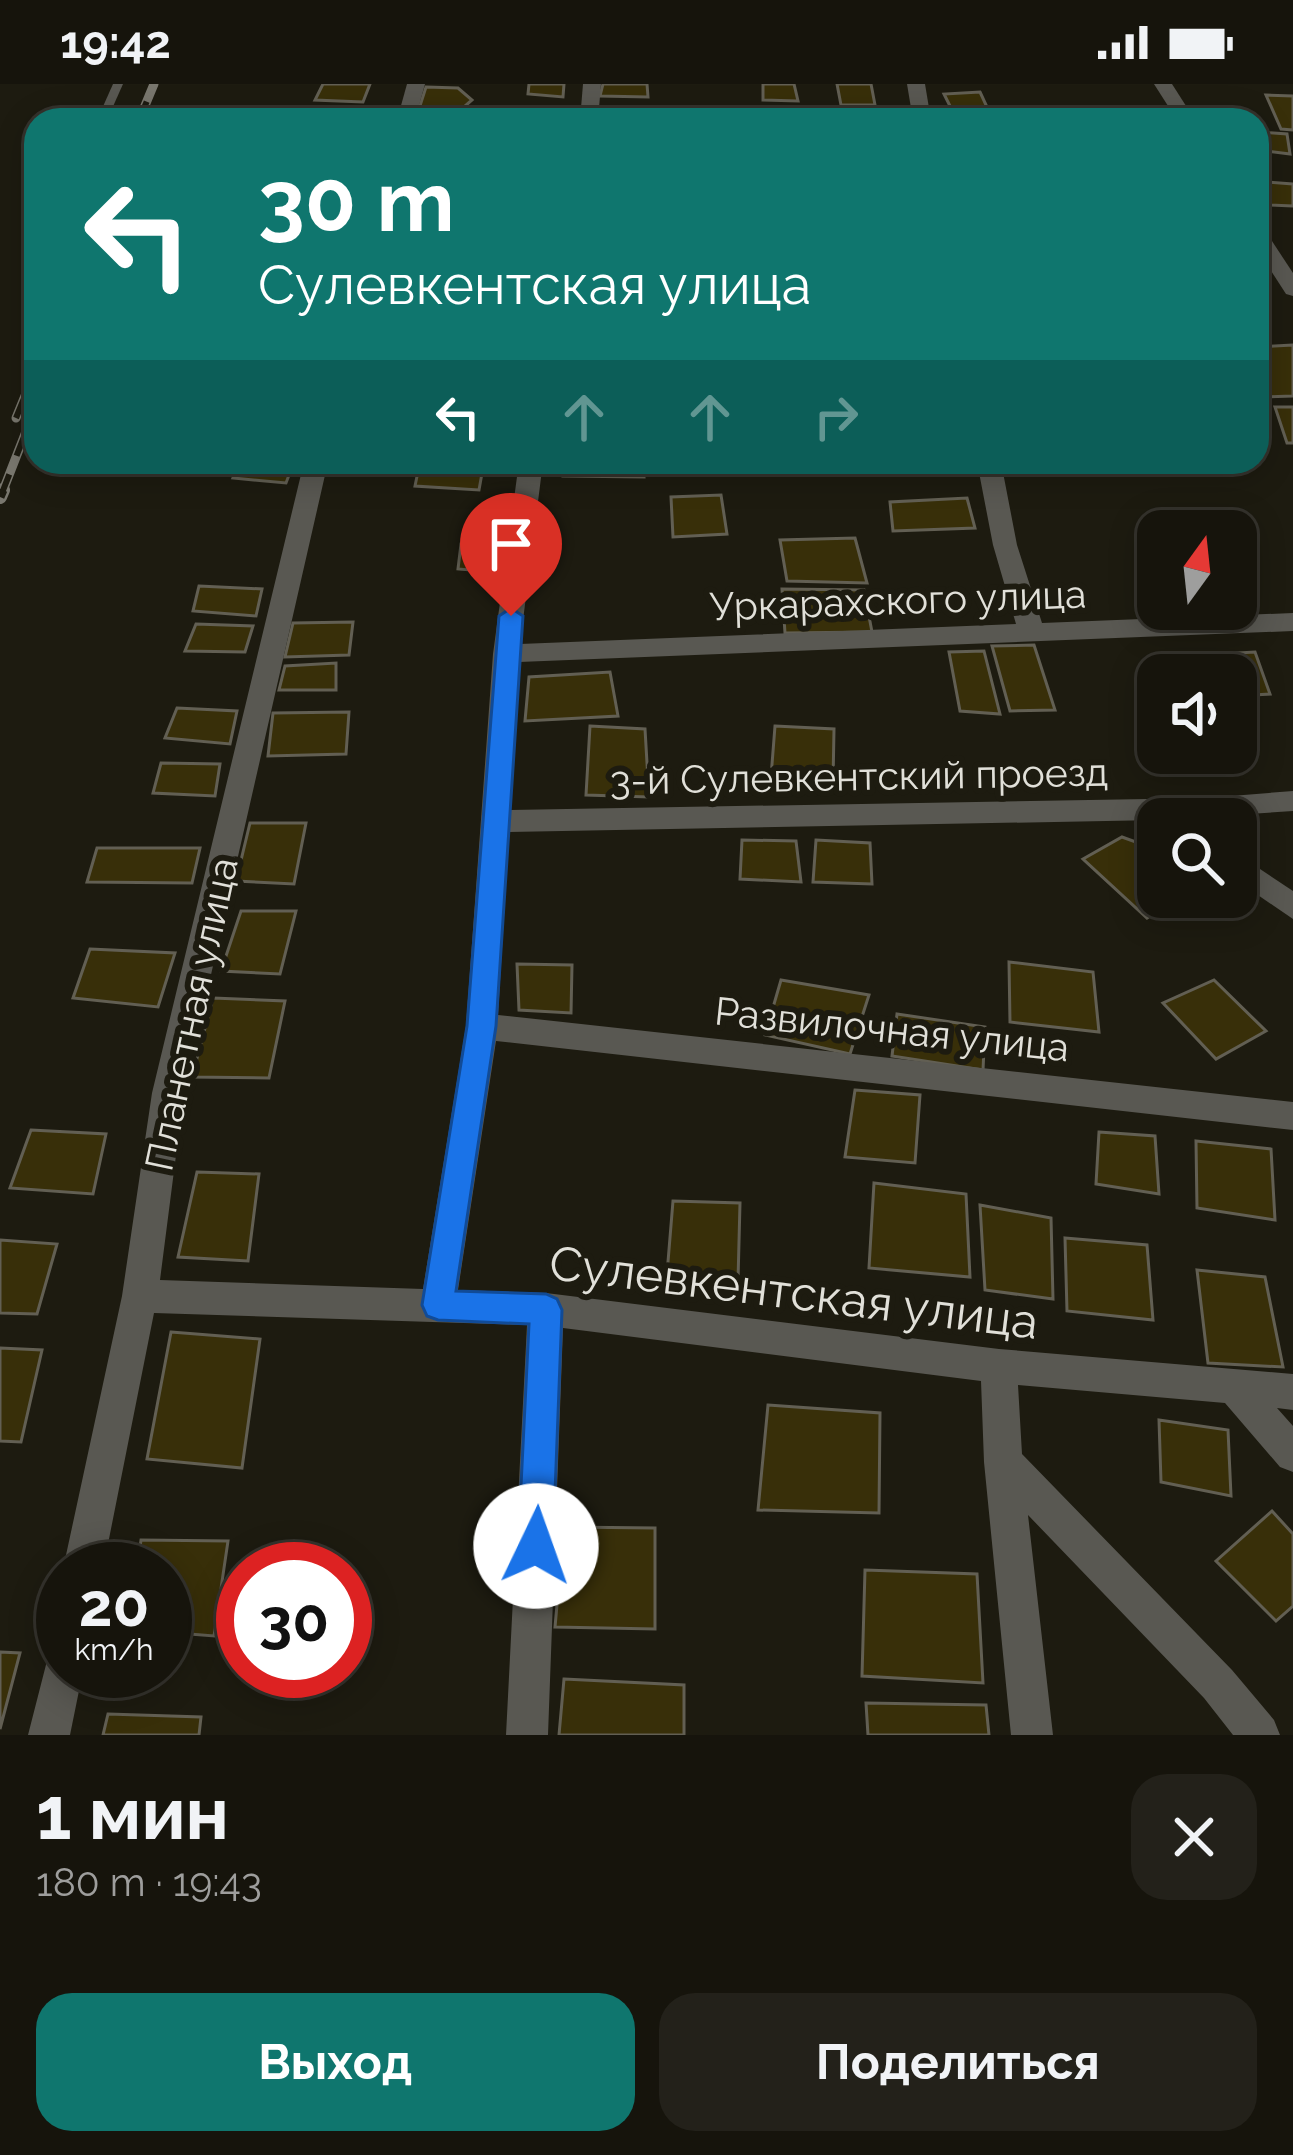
<!DOCTYPE html>
<html lang="ru">
<head>
<meta charset="utf-8">
<style>
	:root { --surface:#16140c; --page:#23211a; --text:#f1f3f6; --muted:#9e9e9d; --line:#35332d; --accent:#0f766e }
	body { margin:0; font-family:Raleway,sans-serif; background:var(--page); color:var(--text); height:100vh; display:flex; flex-direction:column; font-size:45px; white-space:nowrap }
	* { box-sizing:border-box; margin:0 }
	p { font-size:39px; color:var(--muted) }
	.icon { flex:none; width:66px; height:66px; fill:none; stroke:currentColor; stroke-width:2; stroke-linecap:round; stroke-linejoin:round }
	.map { position:relative; height:1651px; overflow:hidden }
	.panel { display:flex; flex-direction:column; background:var(--surface); flex:1 }
	.panel>* { flex:none }
	.hud { position:absolute; left:24px; top:24px; width:1245px; height:366px; border-radius:36px; box-shadow:0 6px 30px #0003,0 0 0 3px var(--line); background:#0f766e; color:#fff; overflow:hidden }
	.needle { width:78px; rotate:15deg }
	.fabs { position:absolute; left:1137px; top:426px; display:grid; gap:24px }
	.fabs a { display:grid; place-items:center; width:120px; height:120px; border-radius:24px; background:var(--surface); box-shadow:0 6px 30px #0003,0 0 0 3px var(--line); font-size:60px }
	.speed { position:absolute; left:36px; top:1458px; display:flex; gap:24px; font-size:60px; font-weight:700; text-align:center }
	.speed>* { display:grid; place-content:center; width:156px; height:156px; border-radius:50%; background:var(--surface); box-shadow:0 6px 30px #0003,0 0 0 3px var(--line); line-height:1 }
	.speed small { font-size:30px; font-weight:400 }
	.speed .limit { border:18px solid #d22; background:#fff; color:#111 }
	.pin { position:absolute; display:grid; place-items:center; width:102px; height:102px; color:#fff; margin:-123px -51px; border-radius:50% 50% 50% 0; rotate:-45deg; box-shadow:0 0 12px #0007 }
	.pin .icon { rotate:45deg }
	.me { position:absolute; width:132px; margin:-66px; rotate:3deg; stroke-linejoin:round; filter:drop-shadow(0 0 9px #0008) }
	.turn { display:flex; align-items:center; gap:42px; height:252px; padding:0 36px; font-size:54px }
	.turn .icon { width:156px; height:156px; stroke-width:2.5 }
	.turn b { display:block; font-size:84px; line-height:102px }
	.lanes { display:flex; align-items:center; height:114px; padding:0 36px; background:#0003; justify-content:center; gap:60px; direction:ltr }
	.lanes .off { opacity:.35 }
	.round { display:grid; place-items:center; flex:none; width:126px; height:126px; border-radius:36px; background:var(--page) }
	.summary { display:flex; align-items:center; justify-content:space-between; height:204px; padding:0 36px }
	h1 { font-size:72px; font-weight:700; line-height:90px }
	.button { display:flex; gap:24px; margin-top:auto; padding:24px 36px }
	.button a { flex:1; height:138px; border-radius:36px; background:var(--accent); color:#fff; font-size:48px; font-weight:700; line-height:138px; text-align:center }
	.button a+a { background:var(--page); color:var(--text) }
	.status { display:flex; justify-content:space-between; align-items:center; height:84px; padding:0 60px; background:var(--surface); direction:ltr }
	.status svg { height:33px; fill:currentColor }
	.map>svg:first-child { display:block }
	.building { fill:#382f09; stroke:#625f53; stroke-width:3 }
	.lines { fill:none; stroke-linecap:round; stroke-linejoin:round }
	.lane { fill:#595852; fill-rule:evenodd }
	.street { fill:#595852; fill-rule:evenodd }
	.rail-far1-casing { stroke:#79776e; stroke-width:9 }
	.rail-casing { stroke:#79776e; stroke-width:14 }
	.rail-far1 { stroke:#1d1b10; stroke-width:6; stroke-dasharray:20; stroke-linecap:butt }
	.rail { stroke:#1d1b10; stroke-width:9; stroke-dasharray:26; stroke-linecap:butt }
	.route { fill:#1a73e8; stroke:#114b97; stroke-width:3 }
	.labels { text-anchor:middle; dominant-baseline:central; stroke-width:12; stroke-linejoin:round; paint-order:stroke }
	.street-label { font-size:39px; fill:#e1e0d9; stroke:#1d1b10 }
	.near-street-label { font-size:48px; fill:#e1e0d9; stroke:#1d1b10 }
</style>
</head>
<body>
<div class="status"><b>19:42</b><svg viewBox="0 0 49 12"><path d="M0 12V9h3v3zM5 12V6h3v6zM10 12V3h3v9zM15 12V0h3v12zM26 1h20v11H26zM47 4h2v5h-2z"/></svg></div>
<div class="map">
<svg width="1293" height="1651" viewBox="0 0 1293 1651">
	<rect width="100%" height="100%" fill="#1d1b10"/>
	<!-- building -->
	<g class="building">
		<polygon points="323,0 370,0 363,18 315,16"/>
		<polygon points="529,0 564,0 563,13 528,10"/>
		<polygon points="603,0 647,0 648,13 600,12"/>
		<polygon points="763,0 794,0 798,17 763,16"/>
		<polygon points="837,0 871,0 875,21 841,21"/>
		<polygon points="426,3 458,4 472,16 456,30 418,28"/>
		<polygon points="980,8 993,36 957,36 944,10"/>
		<polygon points="1266,11 1293,12 1293,46 1281,45"/>
		<polygon points="1257,48 1287,50 1290,70 1257,66"/>
		<polygon points="1268,98 1293,100 1293,122 1270,121"/>
		<polygon points="1293,261 1293,312 1257,313 1257,263"/>
		<polygon points="1275,323 1293,323 1293,359 1287,359"/>
		<polygon points="240,378 294,378 286,399 233,394"/>
		<polygon points="420,378 484,378 479,406 415,402"/>
		<polygon points="564,378 643,378 644,393 563,392"/>
		<polygon points="721,411 727,450 673,453 671,413"/>
		<polygon points="967,414 975,444 893,447 890,418"/>
		<polygon points="855,454 867,499 787,497 780,456"/>
		<polygon points="461,460 509,463 505,489 458,485"/>
		<polygon points="199,502 262,505 256,532 193,527"/>
		<polygon points="782,505 864,506 872,548 785,549"/>
		<polygon points="353,538 349,571 285,573 293,539"/>
		<polygon points="196,540 253,542 245,568 185,567"/>
		<polygon points="1034,561 1055,626 1010,627 992,562"/>
		<polygon points="984,567 1000,630 960,627 949,568"/>
		<polygon points="1255,568 1270,610 1236,612 1236,591 1209,591 1202,571"/>
		<polygon points="336,579 336,606 279,606 285,582"/>
		<polygon points="610,588 618,632 525,637 529,593"/>
		<polygon points="177,624 237,627 230,660 165,654"/>
		<polygon points="349,628 346,670 268,672 273,629"/>
		<polygon points="590,642 645,645 649,713 586,711"/>
		<polygon points="775,642 834,645 833,699 771,693"/>
		<polygon points="161,679 220,680 215,712 153,709"/>
		<polygon points="250,739 306,739 294,800 236,797"/>
		<polygon points="1122,753 1158,766 1158,813 1178,813 1147,834 1083,775"/>
		<polygon points="742,756 796,757 801,798 740,795"/>
		<polygon points="816,756 870,759 872,800 813,798"/>
		<polygon points="97,764 200,764 192,799 87,798"/>
		<polygon points="241,827 296,827 280,890 221,887"/>
		<polygon points="90,865 175,869 158,923 73,914"/>
		<polygon points="1009,878 1093,888 1099,948 1010,938"/>
		<polygon points="517,880 572,881 571,929 519,926"/>
		<polygon points="781,896 869,911 850,970 765,951"/>
		<polygon points="1214,896 1266,947 1216,975 1163,919"/>
		<polygon points="213,914 285,917 269,994 192,993"/>
		<polygon points="897,930 985,943 983,986 892,972"/>
		<polygon points="855,1006 920,1011 915,1079 845,1073"/>
		<polygon points="31,1046 106,1050 93,1110 10,1104"/>
		<polygon points="1099,1048 1155,1052 1159,1110 1096,1100"/>
		<polygon points="1196,1057 1271,1065 1275,1136 1197,1124"/>
		<polygon points="197,1088 259,1090 248,1177 178,1173"/>
		<polygon points="874,1099 966,1110 970,1193 869,1184"/>
		<polygon points="673,1117 740,1119 738,1197 667,1190"/>
		<polygon points="980,1121 1051,1134 1053,1215 985,1206"/>
		<polygon points="1065,1154 1147,1161 1153,1236 1067,1227"/>
		<polygon points="0,1156 57,1160 37,1230 0,1229"/>
		<polygon points="1197,1186 1265,1193 1283,1283 1208,1279"/>
		<polygon points="171,1248 260,1255 242,1384 147,1375"/>
		<polygon points="0,1264 42,1266 21,1358 0,1357"/>
		<polygon points="768,1321 880,1329 879,1429 758,1426"/>
		<polygon points="1159,1336 1228,1346 1231,1412 1161,1398"/>
		<polygon points="1272,1427 1293,1450 1293,1522 1276,1537 1216,1477"/>
		<polygon points="564,1443 655,1444 655,1545 555,1543"/>
		<polygon points="141,1456 228,1457 214,1552 165,1548 165,1485 137,1485"/>
		<polygon points="865,1486 977,1490 983,1599 862,1592"/>
		<polygon points="0,1568 20,1569 0,1645"/>
		<polygon points="564,1595 684,1601 684,1651 559,1651"/>
		<polygon points="866,1619 986,1621 989,1651 868,1651"/>
		<polygon points="108,1630 201,1633 199,1651 103,1651"/>
	</g>
	<g class="lines">
		<!-- lane -->
		<polygon class="lane" points="113,0 123,0 107,36 97,36"/>
		<!-- street -->
		<g class="street">
			<polygon points="407,0 425,0 415,36 397,36"/>
			<polygon points="583,0 601,0 598,36 580,36"/>
			<polygon points="907,0 925,0 931,36 913,36"/>
			<polygon points="1154,0 1172,0 1195,36 1177,36"/>
			<polygon points="1257,143 1264,145 1293,189 1293,212 1286,210 1257,165"/>
			<polygon points="304,378 328,378 184,1009 160,1196 423,1205 466,942 493,570 519,378 543,378 520,560 1016,540 993,461 977,378 1001,378 1017,461 1042,539 1293,529 1293,547 519,578 510,726 1206,714 1293,707 1293,727 1158,736 509,748 498,931 1293,1018 1293,1046 496,957 458,1206 546,1209 999,1265 1293,1290 1293,1326 1277,1324 1293,1342 1293,1388 1280,1383 1225,1319 1018,1301 1022,1370 1232,1586 1274,1636 1280,1651 1233,1651 1204,1614 1028,1431 1053,1651 1011,1651 984,1378 981,1297 563,1244 548,1651 506,1651 527,1241 154,1229 103,1485 63,1485 122,1212 152,1009"/>
			<polygon points="1236,769 1293,807 1293,835 1236,796"/>
			<polygon points="63,1563 63,1587 83,1587 70,1651 28,1651 49,1569"/>
		</g>
		<defs>
			<g id="rail-far1">
				<polyline points="139,36 154,0"/>
				<polyline points="16,334 36,285"/>
				<polyline points="2,409 36,322"/>
			</g>
			<polyline id="rail" points="0,413 3,406"/>
		</defs>
		<!-- rail-far1 casing -->
		<use href="#rail-far1" class="rail-far1-casing"/>
		<!-- rail casing -->
		<use href="#rail" class="rail-casing"/>
		<!-- rail-far1 -->
		<use href="#rail-far1" class="rail-far1"/>
		<!-- rail -->
		<use href="#rail" class="rail"/>
	</g>
	<!-- route -->
	<polygon class="route" points="511,524 523,532 496,942 456,1207 546,1210 557,1215 562,1226 553,1462 548,1474 536,1480 523,1474 518,1462 529,1240 438,1236 427,1232 422,1221 467,942 499,532"/>
	<g class="labels">
		<!-- street labels -->
		<g class="street-label">
			<text transform="translate(898 516) rotate(-2)">Уркарахского улица</text>
			<text transform="translate(859 692) rotate(-1)">3-й Сулевкентский проезд</text>
			<text transform="translate(191 930) rotate(-78)">Планетная улица</text>
			<text transform="translate(892 945) rotate(6)">Развилочная улица</text>
		</g>
		<!-- near-street labels -->
		<g class="near-street-label">
			<text transform="translate(794 1208) rotate(7)">Сулевкентская улица</text>
		</g>
	</g>
</svg>
<div class="fabs">
<a><svg class="needle" viewBox="-14 -14 28 28"><path d="M0-13l5 13h-10z" fill="#e53935"/><path d="M0 13l5-13h-10z" fill="#9e9e9d"/></svg></a>
<a><svg class="icon" aria-label="sound" viewBox="0 0 24 24"><path d="M4 9h4l5-4v14l-5-4H4zM17 9q2 3 0 6"/></svg></a>
<a><svg class="icon" aria-label="search" viewBox="0 0 24 24"><circle cx="10" cy="10" r="6"/><path d="M15 15l6 6"/></svg></a>
</div>
<div class="speed"><div>20<small>km/h</small></div><div class="limit">30</div></div>
<div class="pin" style="left:511px;top:532px;background:#d93025"><svg class="icon" aria-label="arrive" viewBox="0 0 24 24"><path d="M6 21V4h12l-3 4 3 4H6"/></svg></div>
<svg class="me" style="left:536px;top:1462px" viewBox="-20 -20 40 40"><circle r="19" fill="#fff"/><path d="M0-13L10 11 0 6-10 11z" fill="#1a73e8"/></svg>
<div class="hud">
<div class="turn"><svg class="icon" aria-label="left" viewBox="0 0 24 24"><path d="M17 20v-9H6M10 6l-5 5 5 5"/></svg><div><b>30 m</b>Сулевкентская улица</div></div>
<div class="lanes"><svg class="icon" aria-label="left" viewBox="0 0 24 24"><path d="M17 20v-9H6M10 6l-5 5 5 5"/></svg><svg class="icon off" aria-label="ahead" viewBox="0 0 24 24"><path d="M12 20V5M6 11l6-6 6 6"/></svg><svg class="icon off" aria-label="ahead" viewBox="0 0 24 24"><path d="M12 20V5M6 11l6-6 6 6"/></svg><svg class="icon off" aria-label="right" viewBox="0 0 24 24"><path d="M7 20v-9h11M14 6l5 5-5 5"/></svg></div>
</div>
</div>
<section class="panel">
<div class="summary"><div><h1>1 мин</h1><p>180 m · 19:43</p></div><a class="round"><svg class="icon" aria-label="close" viewBox="0 0 24 24"><path d="M6 6l12 12M18 6L6 18"/></svg></a></div>
<div class="button"><a>Выход</a><a>Поделиться</a></div>
</section>
</body>
</html>
